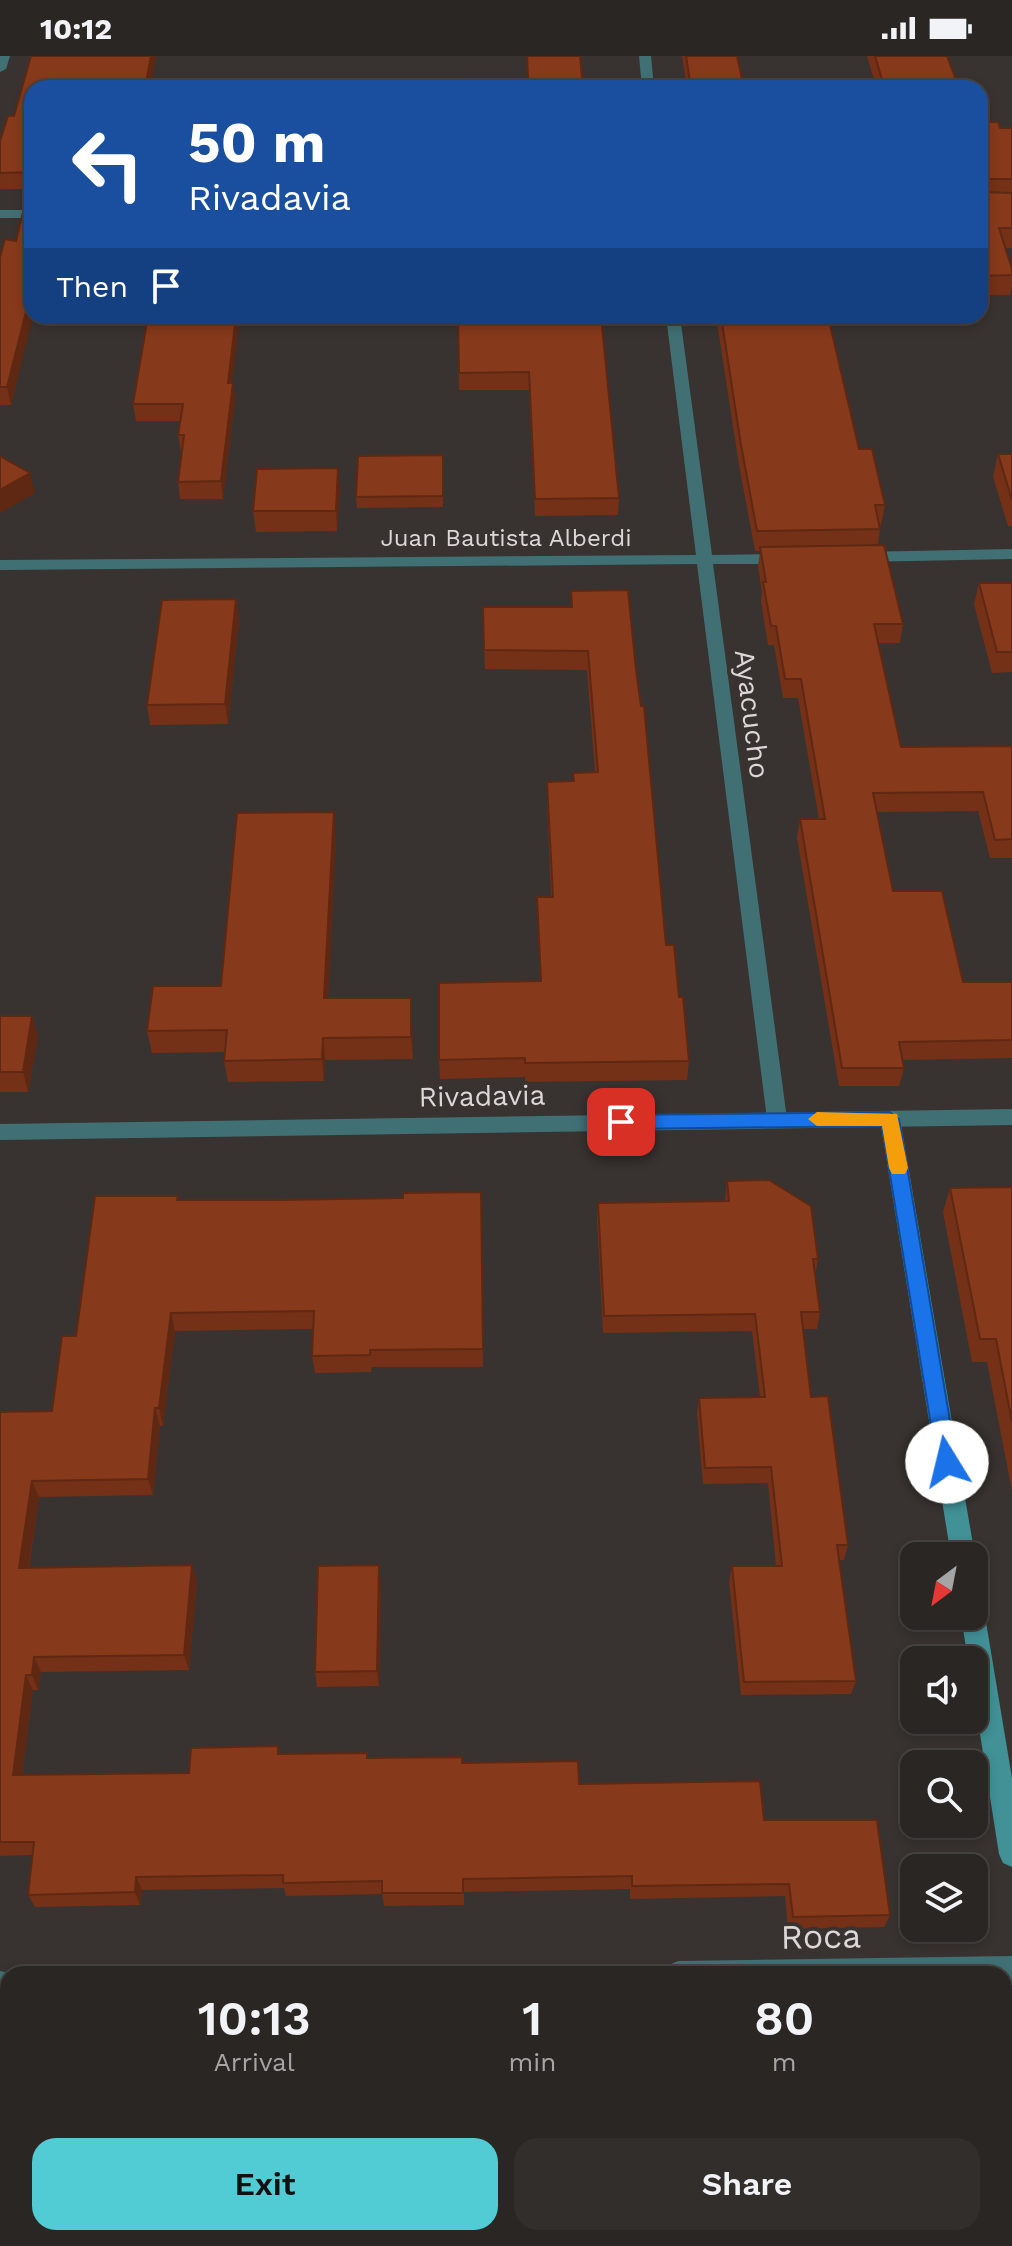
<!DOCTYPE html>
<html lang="en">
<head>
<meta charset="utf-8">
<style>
	:root { --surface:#2a2624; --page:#322e2c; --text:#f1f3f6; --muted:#a5a5a6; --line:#464341; --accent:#51ccd4 }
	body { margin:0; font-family:"Work Sans",sans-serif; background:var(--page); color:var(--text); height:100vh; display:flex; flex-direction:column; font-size:30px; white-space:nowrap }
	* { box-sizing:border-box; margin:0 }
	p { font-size:26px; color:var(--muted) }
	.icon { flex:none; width:44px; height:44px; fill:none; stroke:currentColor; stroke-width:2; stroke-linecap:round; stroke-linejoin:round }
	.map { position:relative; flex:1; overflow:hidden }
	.panel { position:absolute; left:0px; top:1910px; width:1012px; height:280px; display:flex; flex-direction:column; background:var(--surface); border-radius:24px 24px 0 0; box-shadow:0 4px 12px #0003,0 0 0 2px var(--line) }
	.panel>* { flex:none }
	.guide { position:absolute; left:24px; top:24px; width:964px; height:244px; border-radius:24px; box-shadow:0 4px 12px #0003,0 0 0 2px var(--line); background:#1a4fa0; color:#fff; overflow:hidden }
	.needle { width:52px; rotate:212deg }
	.tools { position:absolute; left:900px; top:1486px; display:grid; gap:16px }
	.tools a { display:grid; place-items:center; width:88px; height:88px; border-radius:16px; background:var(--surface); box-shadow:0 4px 12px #0003,0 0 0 2px var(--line); font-size:40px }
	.pin { position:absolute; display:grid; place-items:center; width:68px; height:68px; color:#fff; margin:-34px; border-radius:16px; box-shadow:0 4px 12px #0006 }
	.me { position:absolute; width:88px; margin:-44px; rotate:351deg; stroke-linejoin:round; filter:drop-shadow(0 0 6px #0008) }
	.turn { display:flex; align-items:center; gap:28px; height:168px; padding:0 32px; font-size:36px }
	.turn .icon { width:104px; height:104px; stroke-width:2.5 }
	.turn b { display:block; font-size:56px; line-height:68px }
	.then { display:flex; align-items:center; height:76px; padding:0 32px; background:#0003; gap:16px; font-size:30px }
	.eta { display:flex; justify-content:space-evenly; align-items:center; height:136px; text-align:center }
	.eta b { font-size:48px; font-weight:600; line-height:56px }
	.button { display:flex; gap:16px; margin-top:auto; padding:16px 32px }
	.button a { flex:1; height:92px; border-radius:24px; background:var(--accent); color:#111; font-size:32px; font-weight:600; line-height:92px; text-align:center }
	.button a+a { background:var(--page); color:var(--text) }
	.status { display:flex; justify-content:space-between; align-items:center; height:56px; padding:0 40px; background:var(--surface); direction:ltr }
	.status svg { height:22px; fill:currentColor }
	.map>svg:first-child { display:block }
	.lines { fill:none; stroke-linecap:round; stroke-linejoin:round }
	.minor { fill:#417074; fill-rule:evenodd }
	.tertiary { fill:#417074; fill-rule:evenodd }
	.secondary { fill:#419197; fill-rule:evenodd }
	.wall { fill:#743117 }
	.shaded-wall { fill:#5e2813 }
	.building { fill:#87391b; stroke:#5e2813; stroke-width:2 }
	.route { fill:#1a73e8; stroke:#114b97; stroke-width:2 }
	.slow { fill:#f59e0b }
	.labels { text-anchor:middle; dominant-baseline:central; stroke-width:8; stroke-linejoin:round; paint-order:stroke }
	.far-street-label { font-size:24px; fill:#dcd8d7; stroke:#383330 }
	.street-label { font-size:28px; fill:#dcd8d7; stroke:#383330 }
	.near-street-label { font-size:34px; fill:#dcd8d7; stroke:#383330 }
</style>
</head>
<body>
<div class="status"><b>10:12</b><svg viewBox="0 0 49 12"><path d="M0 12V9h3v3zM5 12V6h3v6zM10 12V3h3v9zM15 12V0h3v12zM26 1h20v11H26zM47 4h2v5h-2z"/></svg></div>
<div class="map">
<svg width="1012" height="2190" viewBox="0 0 1012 2190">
	<rect width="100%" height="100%" fill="#383330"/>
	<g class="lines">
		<!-- minor -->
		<g class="minor">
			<polygon points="0,0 10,0 6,13 0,16"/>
			<polygon points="639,0 651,0 654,32 642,32"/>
			<rect x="0" y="154" width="32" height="8"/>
			<polygon points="666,260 680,260 712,499 784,498 792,503 784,508 713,508 787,1063 784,1068 770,1068 767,1063 697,508 0,514 0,504 696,499"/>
			<polygon points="1012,493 1012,503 860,506 852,501 860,496"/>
			<polygon points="1012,1900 1012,1926 1004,1926 1004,1918 665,1918 669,1909 678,1905"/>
			<polygon points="0,1915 16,1918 8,1918 8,1941 0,1941"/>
		</g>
		<!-- tertiary -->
		<polygon class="tertiary" points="1012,1053 1012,1069 0,1084 0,1068"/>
		<!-- secondary -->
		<g class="secondary">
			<polygon points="890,1055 897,1058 900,1063 975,1500 974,1501 951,1500 880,1063 883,1058"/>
			<polygon points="974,1549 981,1552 985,1560 1012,1722 1012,1811 1003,1807 999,1798 974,1640 974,1604 968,1604 961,1560 974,1560"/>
		</g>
	</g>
	<!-- wall -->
	<g class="wall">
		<polygon points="31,0 221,0 156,0 150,32 32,32 32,260 11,349 0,349 0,201 16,185 31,146 29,133 0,133 0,85 14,60"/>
		<polygon points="682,0 737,0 744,32 687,32"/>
		<polygon points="867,0 947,0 959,32 876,30"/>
		<polygon points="980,66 1000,72 1012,72 1012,192 1005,192 1012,213 1012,230 1010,239 980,239"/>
		<polygon points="458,260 601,260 619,442 618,459 535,460 529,334 459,334"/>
		<polygon points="716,260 926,260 924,269 830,270 859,393 885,449 881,469 880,469 880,473 878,489 903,568 900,587 879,587 901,691 1012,690 1012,802 990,802 978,755 877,756 893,835 963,926 1012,926 1012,1002 902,1004 904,1012 899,1030 839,1030 797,782 800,763 819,763 798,642 783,642 774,589 768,589 761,545 762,536 758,510 760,495 755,495 739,409"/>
		<polygon points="233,327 235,344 223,443 180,443 178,426 182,396 181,396 178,379 180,365 136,365 133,348"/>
		<polygon points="998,398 1012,398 1012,470 1008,470 993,421"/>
		<polygon points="443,399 443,451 357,452 356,441"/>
		<polygon points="340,432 337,475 256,476 253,455"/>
		<polygon points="979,527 1012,527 1012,616 992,617 974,548"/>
		<polygon points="571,535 636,614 666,889 679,941 689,1005 687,1024 525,1026 525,1021 440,1023 439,1004 540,925 537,841 551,841 547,745 547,726 573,725 573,717 595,716 587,614 485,613 483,551 571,551"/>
		<polygon points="236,543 239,564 228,668 150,669 147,649"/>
		<polygon points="336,778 328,942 411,942 413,1003 325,1004 324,1025 228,1026 224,1005 225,996 152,997 147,975 221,930"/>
		<polygon points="0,960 38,980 28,1036 0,1036"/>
		<polygon points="727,1125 818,1203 815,1219 820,1256 817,1273 803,1273 811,1341 848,1489 844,1504 839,1504 856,1625 851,1638 741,1639 729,1525 732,1510 776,1510 768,1427 703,1428 697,1358 699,1342 760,1341 752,1275 603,1277 597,1164 598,1147 725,1145"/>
		<polygon points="1012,1131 1012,1435 987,1306 972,1306 943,1156 950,1132"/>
		<polygon points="481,1136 483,1311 372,1311 371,1316 315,1317 312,1300 313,1273 175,1275 163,1370 160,1370 153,1439 39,1441 29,1512 197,1525 189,1614 41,1616 38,1634 33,1634 22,1719 189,1717 278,1690 280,1698 367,1697 368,1702 462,1707 579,1728 764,1764 890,1859 884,1871 788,1873 785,1840 630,1843 630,1833 464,1836 464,1849 384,1850 382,1838 286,1840 284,1832 142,1834 140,1849 35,1851 28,1839 33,1799 0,1800 0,1356 52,1355 76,1280 178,1140 178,1144 279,1144 403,1142"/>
		<polygon points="381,1526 379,1630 317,1631 315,1616"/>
		<polygon points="670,2182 938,2182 939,2190 670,2190"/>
	</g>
	<!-- shaded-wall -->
	<g class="shaded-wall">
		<polygon points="151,0 156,0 150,32 145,32"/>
		<polygon points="32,232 33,260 11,349 7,331"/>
		<polygon points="236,260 240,260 230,344 228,327"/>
		<polygon points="233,327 235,344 223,443 221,425"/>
		<polygon points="338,412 340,432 337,475 336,455"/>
		<polygon points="30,417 35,437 0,457 0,434"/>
		<polygon points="236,543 239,564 228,668 225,648"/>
		<polygon points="334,756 336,778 327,964 324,942"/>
		<polygon points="411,942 412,963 413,1003 411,981"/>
		<polygon points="32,960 38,980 28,1036 23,1016"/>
		<polygon points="323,982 325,1004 324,1025 322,1003"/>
		<polygon points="171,1257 175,1275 163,1370 159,1352"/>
		<polygon points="155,1352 160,1370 153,1439 148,1423"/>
		<polygon points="32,1425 39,1441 26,1528 19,1512"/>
		<polygon points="192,1509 197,1525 189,1614 184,1599"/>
		<polygon points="379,1509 381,1526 379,1630 377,1615"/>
		<polygon points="34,1601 41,1616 38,1634 32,1619"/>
		<polygon points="26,1619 33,1634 20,1733 13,1719"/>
		<polygon points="136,1821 142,1834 140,1849 135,1836"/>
		<polygon points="83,2182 94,2182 93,2190 83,2190"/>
	</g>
	<!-- building -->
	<g class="building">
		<polygon points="31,0 151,0 145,32 32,32 32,116 0,117 0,85 8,60 14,60"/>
		<polygon points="527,0 580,0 583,32 465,32 465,22 528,22"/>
		<polygon points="686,0 737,0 744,32 691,32"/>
		<polygon points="875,0 947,0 959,32 852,32 851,31 884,30"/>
		<polygon points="980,66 998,66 1000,72 1012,72 1012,123 984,123 981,126 982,136 1012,137 1012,172 999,172 1012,213 1012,219 980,220"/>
		<polygon points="32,123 32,232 7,331 0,331 0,201 5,183 16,185 25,148 32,145 29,134"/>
		<polygon points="148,260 236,260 228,327 233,327 221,425 178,426 184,379 178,379 183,348 133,348"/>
		<polygon points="458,260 601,260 619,442 535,443 529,316 459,317"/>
		<polygon points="721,260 828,260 859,393 872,393 885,449 875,449 880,473 757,475 741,389"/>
		<polygon points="998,398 1012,398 1012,444"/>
		<polygon points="443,399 443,440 356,441 358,400"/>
		<polygon points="0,400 30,417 0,434"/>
		<polygon points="338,412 336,455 253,455 257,413"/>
		<polygon points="884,489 903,568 874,568 901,691 1012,690 1012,783 995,784 983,736 873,737 893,835 942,835 963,926 1012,926 1012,984 899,986 904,1012 842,1012 800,763 825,763 801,623 785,623 776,570 771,570 763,526 766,526 760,491"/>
		<polygon points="979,527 1012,527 1012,596 997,596"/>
		<polygon points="628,534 636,614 641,650 644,650 666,889 674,889 679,941 683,941 689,1005 525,1007 525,1002 439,1004 439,927 541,925 537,841 553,841 547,726 574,725 573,717 598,716 588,595 484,594 483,551 572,551 571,535"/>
		<polygon points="236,543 225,648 147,649 162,544"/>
		<polygon points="334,756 324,942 411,942 411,981 323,982 322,1003 224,1005 227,974 147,975 153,930 221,930 237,757"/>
		<polygon points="0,960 32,960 23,1016 0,1016"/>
		<polygon points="769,1124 811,1150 818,1203 813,1203 820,1256 801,1256 811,1341 828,1340 848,1489 837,1489 856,1625 744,1626 732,1510 782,1510 771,1411 705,1412 699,1342 765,1341 755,1258 604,1260 598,1147 729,1145 727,1125"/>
		<polygon points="1012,1131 1012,1366 996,1283 980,1283 950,1132"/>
		<polygon points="481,1136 483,1293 370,1294 370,1299 312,1300 314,1255 171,1257 159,1352 155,1352 148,1423 32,1425 19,1512 192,1509 184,1599 34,1601 32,1619 26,1619 13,1719 189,1717 191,1692 278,1690 278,1698 367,1697 367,1702 462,1701 462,1707 578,1705 579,1728 760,1725 764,1764 877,1764 890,1859 793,1861 789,1828 632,1830 632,1820 463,1823 463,1837 382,1837 382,1825 283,1827 283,1819 136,1821 135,1836 28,1839 34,1786 0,1786 0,1356 52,1355 62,1280 76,1280 95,1140 178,1140 177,1144 279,1144 403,1142 403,1137"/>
		<polygon points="379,1509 377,1615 315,1616 318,1510"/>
		<polygon points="0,2095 8,2095 8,2182 83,2182 83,2190 0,2190"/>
		<polygon points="251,2182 495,2182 495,2190 250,2190"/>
		<polygon points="674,2182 938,2182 939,2190 674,2190"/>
	</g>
	<!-- route -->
	<polygon class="route" points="890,1056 899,1063 957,1406 954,1413 947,1415 940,1413 937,1406 882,1070 621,1073 612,1066 621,1059"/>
	<!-- slow -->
	<polygon class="slow" points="817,1056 897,1058 908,1112 905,1118 892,1118 889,1112 882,1070 817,1070 808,1063"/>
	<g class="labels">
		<!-- far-street labels -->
		<g class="far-street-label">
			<text x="506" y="482">Juan Bautista Alberdi</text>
		</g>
		<!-- street labels -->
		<g class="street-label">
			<text transform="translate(752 658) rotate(83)">Ayacucho</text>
			<text transform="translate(482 1040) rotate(-1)">Rivadavia</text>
		</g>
		<!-- near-street labels -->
		<g class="near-street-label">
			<text transform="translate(821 1880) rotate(-1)">Roca</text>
		</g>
	</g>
</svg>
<div class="tools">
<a><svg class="needle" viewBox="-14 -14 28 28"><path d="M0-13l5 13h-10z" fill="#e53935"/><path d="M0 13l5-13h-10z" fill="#a5a5a6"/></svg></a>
<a><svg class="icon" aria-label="sound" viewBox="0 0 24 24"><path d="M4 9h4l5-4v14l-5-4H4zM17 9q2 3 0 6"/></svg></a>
<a><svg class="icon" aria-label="search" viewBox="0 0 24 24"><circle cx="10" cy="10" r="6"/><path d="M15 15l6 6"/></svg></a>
<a><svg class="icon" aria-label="layers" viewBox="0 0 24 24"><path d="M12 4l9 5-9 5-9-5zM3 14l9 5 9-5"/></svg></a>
</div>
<div class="pin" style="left:621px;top:1066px;background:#d93025"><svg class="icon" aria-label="arrive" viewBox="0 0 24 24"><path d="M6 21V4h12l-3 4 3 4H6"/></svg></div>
<svg class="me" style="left:947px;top:1406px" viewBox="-20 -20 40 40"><circle r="19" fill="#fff"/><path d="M0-13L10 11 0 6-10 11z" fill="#1a73e8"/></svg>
<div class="guide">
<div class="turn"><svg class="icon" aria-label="left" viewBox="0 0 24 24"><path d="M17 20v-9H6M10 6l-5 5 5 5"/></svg><div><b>50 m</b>Rivadavia</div></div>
<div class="then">Then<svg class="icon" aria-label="arrive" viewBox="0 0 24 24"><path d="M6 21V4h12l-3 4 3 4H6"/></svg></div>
</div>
<section class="panel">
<div class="eta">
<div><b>10:13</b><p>Arrival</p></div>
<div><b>1</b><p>min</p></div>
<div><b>80</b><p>m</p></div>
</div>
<div class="button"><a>Exit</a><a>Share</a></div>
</section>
</div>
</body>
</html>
